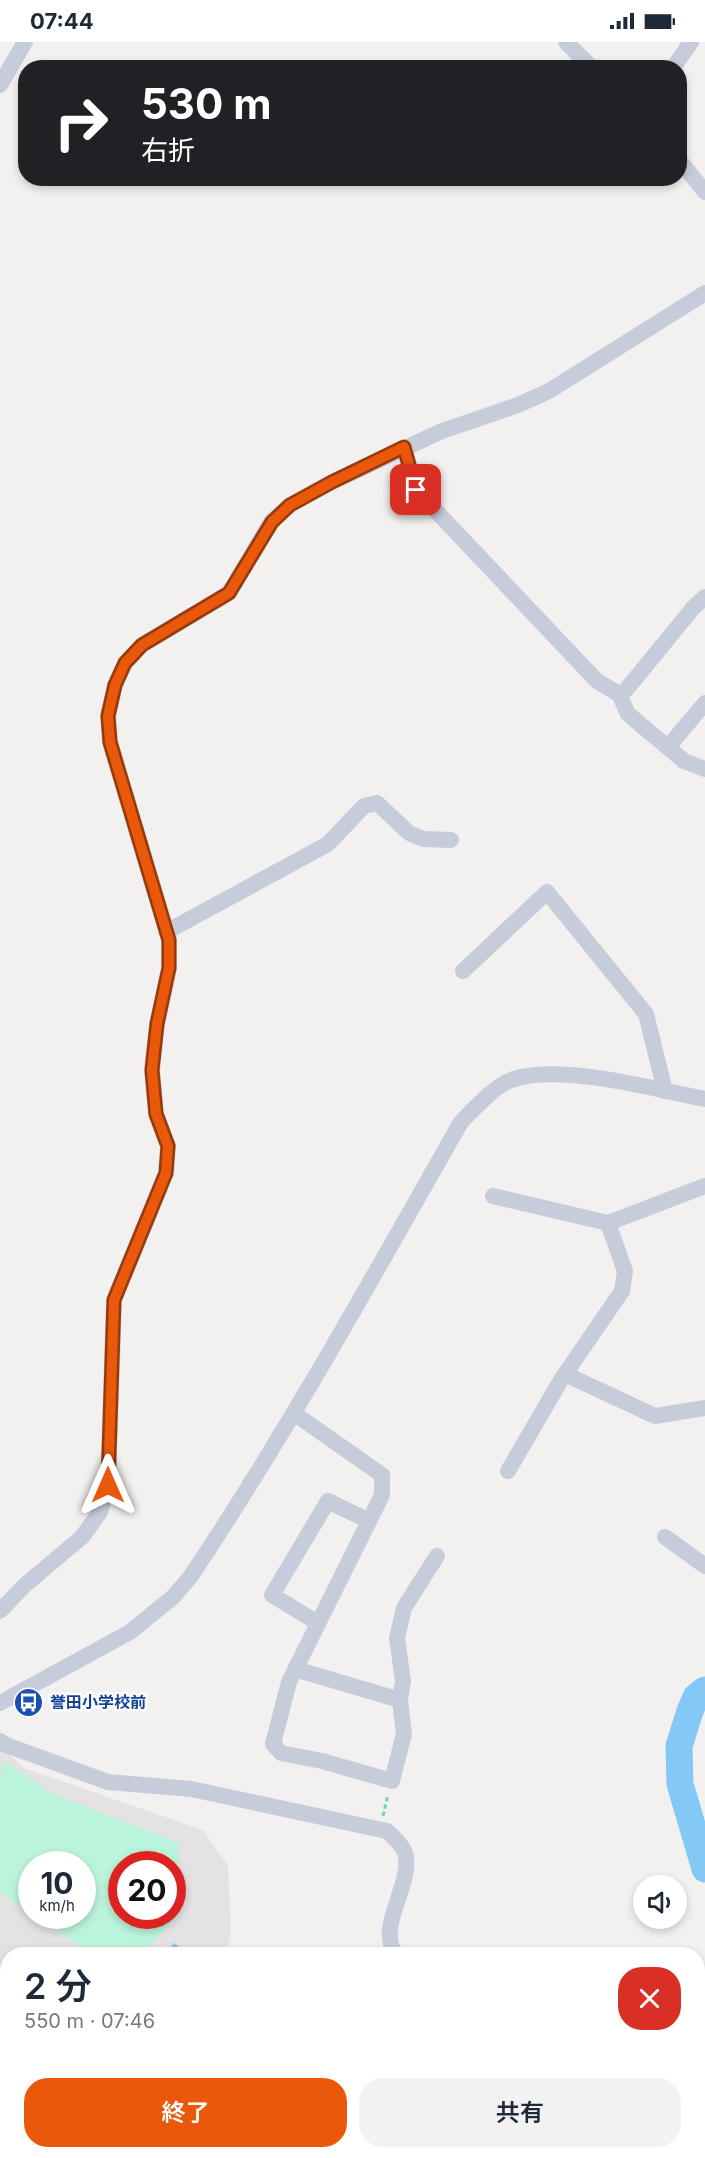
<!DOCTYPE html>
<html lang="ja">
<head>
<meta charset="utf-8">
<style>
	:root { --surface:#fff; --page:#f2f2f3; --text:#1f2937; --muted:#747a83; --accent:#ea580c }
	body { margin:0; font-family:Inter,"Noto Sans JP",sans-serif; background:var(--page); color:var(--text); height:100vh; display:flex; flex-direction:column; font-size:22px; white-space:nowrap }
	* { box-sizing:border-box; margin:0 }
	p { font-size:20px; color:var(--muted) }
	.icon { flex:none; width:33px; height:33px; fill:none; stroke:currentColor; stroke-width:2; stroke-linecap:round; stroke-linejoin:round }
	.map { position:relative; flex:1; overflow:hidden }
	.details { position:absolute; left:0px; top:1905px; width:705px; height:212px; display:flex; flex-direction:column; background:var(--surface); border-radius:24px 24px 0 0; box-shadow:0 3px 9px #0003 }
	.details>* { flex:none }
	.guide { position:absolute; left:18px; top:18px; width:669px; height:126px; border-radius:24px; box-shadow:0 3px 9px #0003; background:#202124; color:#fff; overflow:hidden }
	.controls { position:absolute; left:633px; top:1833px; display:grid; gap:12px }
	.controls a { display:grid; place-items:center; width:54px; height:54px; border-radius:50%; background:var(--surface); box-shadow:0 3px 9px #0003; font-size:30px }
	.speed { position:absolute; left:18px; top:1809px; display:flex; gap:12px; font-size:30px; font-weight:700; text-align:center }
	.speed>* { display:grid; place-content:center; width:78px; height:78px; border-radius:50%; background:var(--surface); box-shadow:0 3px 9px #0003; line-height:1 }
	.speed small { font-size:15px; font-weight:400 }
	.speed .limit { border:9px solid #d22; background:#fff; color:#111 }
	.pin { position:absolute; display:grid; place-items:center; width:51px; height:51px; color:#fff; margin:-26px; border-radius:12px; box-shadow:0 3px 9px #0006 }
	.me { position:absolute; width:66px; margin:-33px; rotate:0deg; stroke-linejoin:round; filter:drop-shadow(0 0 4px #0008) }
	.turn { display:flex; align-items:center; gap:21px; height:126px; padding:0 24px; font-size:27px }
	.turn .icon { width:78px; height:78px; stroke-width:2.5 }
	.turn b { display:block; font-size:42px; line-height:51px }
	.round { display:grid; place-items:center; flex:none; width:63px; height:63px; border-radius:24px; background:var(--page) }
	.headline { display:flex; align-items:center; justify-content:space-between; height:102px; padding:0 24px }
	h1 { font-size:36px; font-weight:600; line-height:45px }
	.action { display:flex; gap:12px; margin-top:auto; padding:12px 24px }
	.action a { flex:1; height:69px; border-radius:24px; background:var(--accent); color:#fff; font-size:24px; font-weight:600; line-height:69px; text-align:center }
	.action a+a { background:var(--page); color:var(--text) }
	.status { display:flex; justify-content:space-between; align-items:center; height:42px; padding:0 30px; background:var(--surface); direction:ltr }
	.status svg { height:16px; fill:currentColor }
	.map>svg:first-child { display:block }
	.education { fill:#e4e2e2; fill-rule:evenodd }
	.green { fill:#bbf4dc; fill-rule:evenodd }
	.water { fill:#84c8f6 }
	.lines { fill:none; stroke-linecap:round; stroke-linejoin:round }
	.river { stroke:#84c8f6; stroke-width:27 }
	.path { stroke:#6fd6b7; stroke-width:3; stroke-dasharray:4.5 3; stroke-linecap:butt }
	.minor { stroke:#c6ccda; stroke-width:16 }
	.route-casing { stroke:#983908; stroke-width:15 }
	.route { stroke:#ea580c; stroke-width:10 }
	.labels { text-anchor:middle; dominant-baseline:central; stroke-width:5; stroke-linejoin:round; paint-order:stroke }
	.transit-label { font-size:16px; font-weight:bold; fill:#164399; stroke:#fff; text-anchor:start }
</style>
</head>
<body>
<div class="status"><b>07:44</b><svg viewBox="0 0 49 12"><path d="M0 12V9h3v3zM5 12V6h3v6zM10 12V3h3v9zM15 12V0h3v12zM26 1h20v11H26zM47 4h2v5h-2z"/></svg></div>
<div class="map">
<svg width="705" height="2116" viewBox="0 0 705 2116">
	<rect width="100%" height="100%" fill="#f3f1f0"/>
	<!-- education -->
	<path class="education" d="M0 1704 24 1726 203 1788 228 1824 231 1892 225 1912H8L7 2018 0 2012ZM32 1822H82V1874H32ZM122 1822H172V1874H122Z"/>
	<!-- green -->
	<g class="green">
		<path d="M5 1719 51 1751 179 1801 178 1873 143 1912H93L35 1874H82V1822H32L31 1871 0 1850V1734ZM122 1822H172V1874H122Z"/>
		<polygon points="0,1977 7,1986 8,2109 220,2109 224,2116 0,2116"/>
	</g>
	<!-- water -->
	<polygon class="water" points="174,1901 190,1912 165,1912"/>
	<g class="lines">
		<!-- river -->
		<polyline class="river" points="705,1648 696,1655 690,1669 679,1704 680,1742 705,1827"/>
		<!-- path -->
		<polyline class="path" points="383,1774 388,1752"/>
		<!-- minor -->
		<g class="minor">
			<polyline points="566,0 592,26"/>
			<polyline points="673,26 691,0"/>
			<polyline points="0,43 25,0"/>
			<polyline points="680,119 705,150"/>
			<polyline points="404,406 416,448 597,639 619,652 626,648 693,566 705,555"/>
			<polyline points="619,652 628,672 684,719 705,727"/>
			<polyline points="668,705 705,661"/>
			<polyline points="166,890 328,802 364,764 377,761 409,791 423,797 451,798"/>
			<polyline points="463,929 547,850 646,972 665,1049"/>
			<polyline points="493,1154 608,1181 705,1144"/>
			<polyline points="565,1332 655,1374 705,1366"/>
			<polyline points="295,1372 382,1433 382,1453 289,1640 273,1702 281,1711 322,1719 392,1739 404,1692 400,1658 403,1639 397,1596 404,1566 437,1514"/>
			<polyline points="508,1429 561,1338 622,1249 625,1229 608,1181"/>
			<polyline points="665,1495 705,1524"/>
			<polyline points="0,1569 25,1543 82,1495 100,1470 108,1443 114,1258 166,1131 168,1104 156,1072 152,1028 157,982 169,926 169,898 110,700 108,674 115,643 125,621 142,603 229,551 271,480 290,463 332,440 442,389 518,363 549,349 705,251"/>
			<polyline points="318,1581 272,1553 328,1459 369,1479"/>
			<polyline points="295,1627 400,1658"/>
			<path d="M0 1661 130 1590 173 1555 191 1534C289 1387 374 1233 461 1080 475 1066 495 1043 514 1037 565 1022 653 1047 705 1057"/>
			<path d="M0 1699 6 1703 108 1740 191 1747 387 1789C394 1796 402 1802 405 1811 414 1841 375 1886 396 1912"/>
			<polyline points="547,2109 558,2116"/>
			<polyline points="397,2116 401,2109"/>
		</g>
	</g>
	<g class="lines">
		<defs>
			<polyline id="route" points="108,1443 114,1258 166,1131 168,1104 156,1072 152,1028 157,982 169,926 169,898 110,700 108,674 115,643 125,621 142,603 229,551 272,480 290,463 332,440 404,405 416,448"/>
		</defs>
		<!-- route casing -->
		<use href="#route" class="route-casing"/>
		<!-- route -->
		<use href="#route" class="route"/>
	</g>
	<!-- icons -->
	<defs>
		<symbol id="bus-disc" viewBox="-11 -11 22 22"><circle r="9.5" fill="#1a4fb4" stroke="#fff"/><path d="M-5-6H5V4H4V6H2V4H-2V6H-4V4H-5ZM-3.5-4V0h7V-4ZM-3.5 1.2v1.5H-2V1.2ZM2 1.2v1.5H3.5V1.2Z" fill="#fff"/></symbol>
	</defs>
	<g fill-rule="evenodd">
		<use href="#bus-disc" x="12" y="1644" width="33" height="33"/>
	</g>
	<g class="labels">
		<!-- transit labels -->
		<g class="transit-label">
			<text x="50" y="1660">誉田小学校前</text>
		</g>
	</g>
</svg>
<div class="controls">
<a><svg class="icon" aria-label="sound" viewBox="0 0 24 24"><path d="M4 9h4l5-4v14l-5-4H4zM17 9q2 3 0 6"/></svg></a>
</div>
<div class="speed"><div>10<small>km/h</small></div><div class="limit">20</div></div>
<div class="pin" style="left:416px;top:448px;background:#d93025"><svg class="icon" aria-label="arrive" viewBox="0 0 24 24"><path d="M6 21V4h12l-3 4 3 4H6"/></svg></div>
<svg class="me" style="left:108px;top:1443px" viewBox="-20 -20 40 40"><path d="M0-17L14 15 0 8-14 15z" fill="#ea580c" stroke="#fff" stroke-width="4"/></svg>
<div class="guide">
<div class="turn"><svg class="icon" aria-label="right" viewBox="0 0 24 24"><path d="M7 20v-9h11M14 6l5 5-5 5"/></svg><div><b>530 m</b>右折</div></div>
</div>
<section class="details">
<div class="headline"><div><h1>2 分</h1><p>550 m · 07:46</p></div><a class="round" style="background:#d93025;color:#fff"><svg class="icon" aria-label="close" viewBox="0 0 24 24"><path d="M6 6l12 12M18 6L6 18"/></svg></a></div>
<div class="action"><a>終了</a><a>共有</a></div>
</section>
</div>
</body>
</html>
